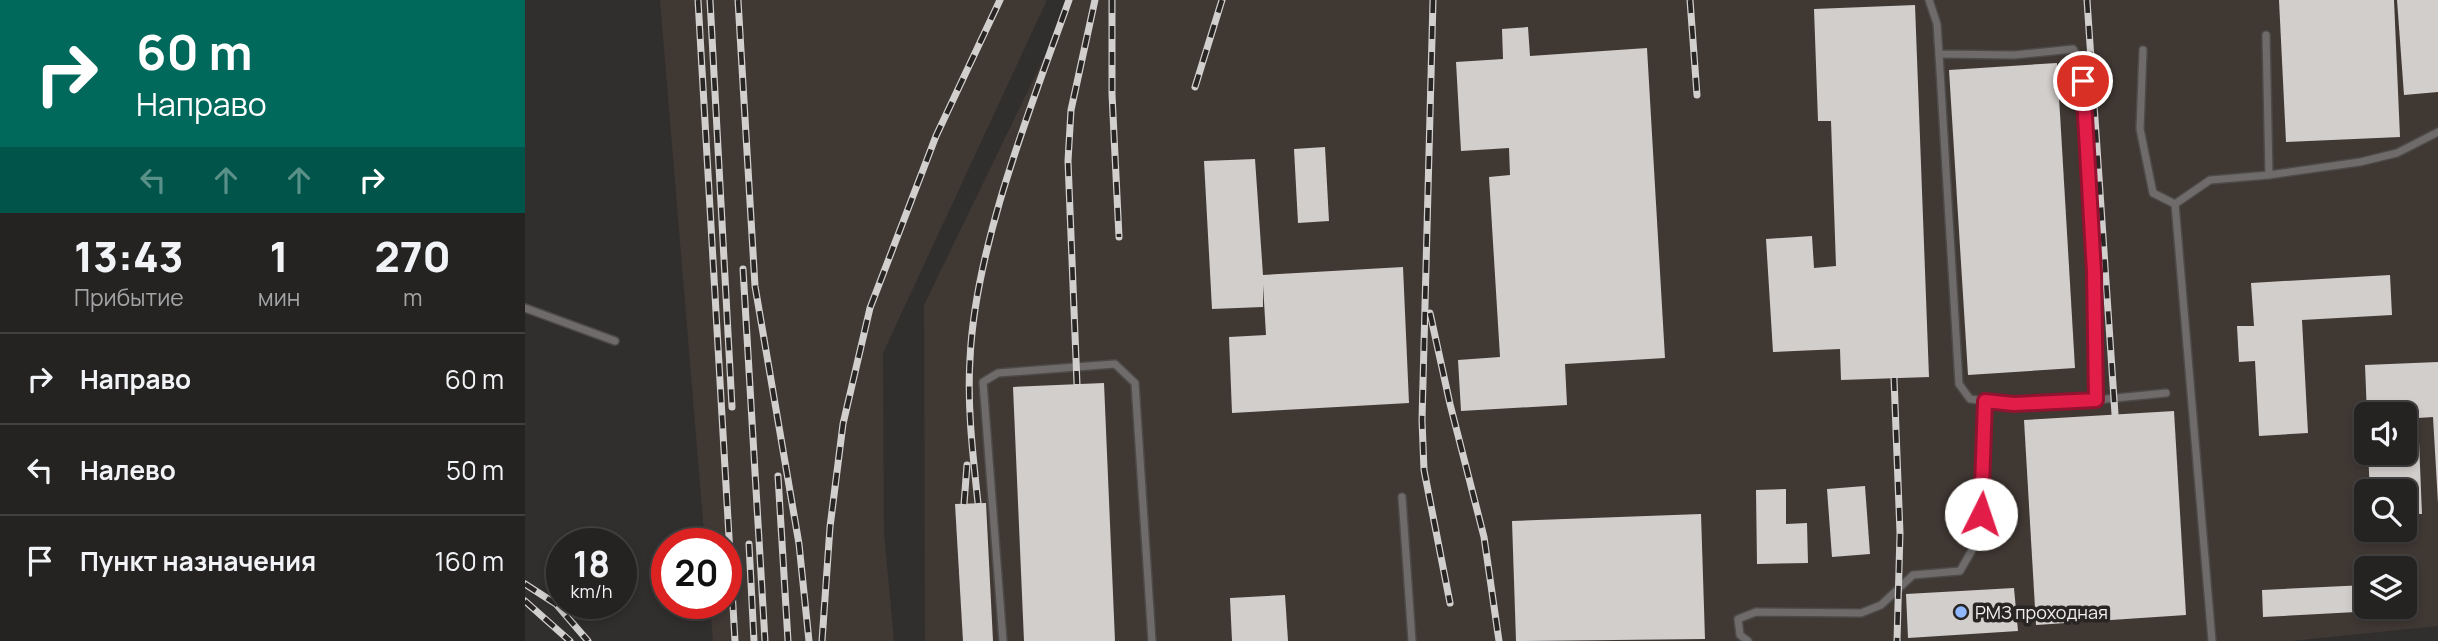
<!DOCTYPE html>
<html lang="ru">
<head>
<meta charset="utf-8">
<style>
	:root { --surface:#252322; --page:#312f2f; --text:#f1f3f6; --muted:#a3a4a5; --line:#424040 }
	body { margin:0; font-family:Manrope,sans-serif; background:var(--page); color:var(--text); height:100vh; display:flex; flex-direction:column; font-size:26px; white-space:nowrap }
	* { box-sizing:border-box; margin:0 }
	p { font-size:23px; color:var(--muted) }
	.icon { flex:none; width:38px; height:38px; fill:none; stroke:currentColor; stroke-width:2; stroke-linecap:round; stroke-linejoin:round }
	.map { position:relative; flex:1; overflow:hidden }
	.details { display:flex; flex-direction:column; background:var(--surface); width:525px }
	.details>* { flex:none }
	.top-card { background:#00695c; color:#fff; overflow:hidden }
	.tools { position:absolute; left:1829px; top:402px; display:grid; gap:14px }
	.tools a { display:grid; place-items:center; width:63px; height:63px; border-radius:10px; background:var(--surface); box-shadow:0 4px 10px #0003,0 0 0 2px var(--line); font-size:35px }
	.speed { position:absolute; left:21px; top:528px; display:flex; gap:14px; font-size:35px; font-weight:700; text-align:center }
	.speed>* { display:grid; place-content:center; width:91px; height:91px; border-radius:50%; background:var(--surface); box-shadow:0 4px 10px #0003,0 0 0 2px var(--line); line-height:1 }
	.speed small { font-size:18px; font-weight:400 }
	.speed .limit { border:10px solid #d22; background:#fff; color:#111 }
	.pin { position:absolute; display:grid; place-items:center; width:60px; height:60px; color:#fff; margin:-30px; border:4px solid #fff; border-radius:50%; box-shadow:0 2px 7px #0007 }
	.me { position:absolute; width:77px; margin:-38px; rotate:4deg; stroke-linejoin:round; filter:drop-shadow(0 0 5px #0008) }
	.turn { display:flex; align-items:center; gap:24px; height:147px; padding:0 21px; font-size:32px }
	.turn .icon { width:91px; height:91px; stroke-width:2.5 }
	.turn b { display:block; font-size:49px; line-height:60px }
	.lanes { display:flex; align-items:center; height:66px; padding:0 21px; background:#0003; justify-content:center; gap:35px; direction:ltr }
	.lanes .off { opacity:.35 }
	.eta { display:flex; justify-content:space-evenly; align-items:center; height:119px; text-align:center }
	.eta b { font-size:42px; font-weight:800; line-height:49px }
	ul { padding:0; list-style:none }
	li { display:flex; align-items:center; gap:21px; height:91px; padding:0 21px; border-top:2px solid var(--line) }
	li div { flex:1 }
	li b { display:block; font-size:26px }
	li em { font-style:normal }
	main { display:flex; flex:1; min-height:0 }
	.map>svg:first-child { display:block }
	.built { fill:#403833; fill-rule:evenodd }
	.building { fill:#d2cecc }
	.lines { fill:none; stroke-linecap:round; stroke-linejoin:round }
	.service-casing { stroke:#4d4b4a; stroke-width:10 }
	.service { stroke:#6e6b6a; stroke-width:7 }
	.rail-casing { stroke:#d2d0cf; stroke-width:7 }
	.rail { stroke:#282524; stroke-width:4.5; stroke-dasharray:13; stroke-linecap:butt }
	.route-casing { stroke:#92132f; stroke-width:18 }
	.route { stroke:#e11d48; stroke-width:12 }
	.poi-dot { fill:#91b8fd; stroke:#282524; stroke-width:2.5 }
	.labels { text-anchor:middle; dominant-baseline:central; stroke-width:7; stroke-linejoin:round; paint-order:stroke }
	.poi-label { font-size:18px; fill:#f2f0ef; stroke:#282524; text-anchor:start }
</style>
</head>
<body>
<main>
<section class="details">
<div class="top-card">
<div class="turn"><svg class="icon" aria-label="right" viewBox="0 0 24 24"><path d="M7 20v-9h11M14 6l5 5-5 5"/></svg><div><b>60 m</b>Направо</div></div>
<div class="lanes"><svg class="icon off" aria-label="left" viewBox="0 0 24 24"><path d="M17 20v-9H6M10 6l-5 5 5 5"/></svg><svg class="icon off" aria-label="ahead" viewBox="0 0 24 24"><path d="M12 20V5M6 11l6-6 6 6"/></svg><svg class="icon off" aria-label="ahead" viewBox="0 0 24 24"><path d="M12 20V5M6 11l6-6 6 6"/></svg><svg class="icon" aria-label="right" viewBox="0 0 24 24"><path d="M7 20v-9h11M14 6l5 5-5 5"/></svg></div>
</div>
<div class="eta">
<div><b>13:43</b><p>Прибытие</p></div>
<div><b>1</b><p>мин</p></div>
<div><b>270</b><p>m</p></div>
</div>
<ul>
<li><svg class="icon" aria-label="right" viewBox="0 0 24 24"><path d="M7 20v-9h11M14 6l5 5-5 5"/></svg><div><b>Направо</b></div><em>60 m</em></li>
<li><svg class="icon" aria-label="left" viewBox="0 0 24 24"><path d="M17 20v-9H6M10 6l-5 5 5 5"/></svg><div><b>Налево</b></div><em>50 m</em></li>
<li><svg class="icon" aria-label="arrive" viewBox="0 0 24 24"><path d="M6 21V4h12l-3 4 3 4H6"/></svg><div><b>Пункт назначения</b></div><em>160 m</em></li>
</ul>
</section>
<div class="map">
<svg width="1913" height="641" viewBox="0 0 1913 641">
	<rect width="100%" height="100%" fill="#312f2d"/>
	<!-- built -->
	<g class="built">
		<polygon points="135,0 522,0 358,353 359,533 369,641 188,641 185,604 201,604 201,544 180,544"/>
		<path d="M547 0H1913V626L1766 641H400L399 305ZM1841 415H1880V453H1841ZM1841 492H1880V530H1841ZM1841 569H1880V607H1841Z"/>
	</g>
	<!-- building -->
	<g class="building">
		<polygon points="1754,0 1869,0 1875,137 1761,142"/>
		<polygon points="1872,0 1913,0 1913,92 1879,95"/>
		<polygon points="1390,5 1404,377 1316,380 1315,349 1248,352 1241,239 1287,236 1289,268 1311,266 1306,121 1293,121 1289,9"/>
		<polygon points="1003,27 1005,56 1122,48 1140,358 1040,364 1042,405 936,411 933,360 975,357 964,177 985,175 984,148 936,151 931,62 978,59 977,29"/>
		<polygon points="1532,63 1550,368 1443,375 1424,70"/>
		<polygon points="800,147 804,221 773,223 769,149"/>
		<polygon points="730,159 738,275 878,267 884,403 707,413 704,337 741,335 738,285 738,307 687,309 679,161"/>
		<polygon points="1865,275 1867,315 1777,320 1783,433 1734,436 1730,361 1714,362 1712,326 1729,326 1726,283"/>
		<polygon points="1913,362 1913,503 1908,417 1893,418 1897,514 1880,514 1880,492 1845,492 1843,453 1880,453 1880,415 1842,415 1840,365"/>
		<polygon points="579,383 590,641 499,641 488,387"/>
		<polygon points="1649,411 1661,615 1511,625 1499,420"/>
		<polygon points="1340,486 1345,554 1307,557 1302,489"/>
		<polygon points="1261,489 1261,524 1282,523 1283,563 1232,564 1231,490"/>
		<polygon points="461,503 468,641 438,641 430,504"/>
		<polygon points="1176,514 1180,639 991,641 987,521"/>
		<polygon points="1841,585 1841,607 1850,607 1850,611 1738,617 1737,590"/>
		<polygon points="1489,588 1493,631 1383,638 1381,594"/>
		<polygon points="760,595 763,641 707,641 705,598"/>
	</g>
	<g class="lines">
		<defs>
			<g id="service">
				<polyline points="1404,0 1412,24 1414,54 1489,55 1548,49 1558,67 1569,272 1571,400 1641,393"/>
				<polyline points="1618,50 1615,129 1628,193 1650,204"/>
				<polyline points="1414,54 1434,384 1445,399 1489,404 1571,400"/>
				<polyline points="1744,175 1835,162 1872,153 1913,132"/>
				<polyline points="0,308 90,341"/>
				<polyline points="877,497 887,641"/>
				<polyline points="478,641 458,382 473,373 590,364 610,383 627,641"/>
				<polyline points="1223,641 1215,635 1213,619 1231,612 1336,613 1356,605 1388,575 1435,571 1454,538 1459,490 1460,401"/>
				<polyline points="1687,641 1650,204 1685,180 1744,175 1741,35"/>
			</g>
		</defs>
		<!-- service casing -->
		<use href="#service" class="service-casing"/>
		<!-- service -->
		<use href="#service" class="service"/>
		<defs>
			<g id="rail">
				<polyline points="173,0 210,641"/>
				<polyline points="185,0 207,407"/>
				<polyline points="213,0 230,286 274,544 284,641"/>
				<polyline points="587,0 587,94 594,237"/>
				<polyline points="908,0 897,420 899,470 925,603"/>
				<polyline points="1165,0 1172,95"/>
				<polyline points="1562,0 1590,414"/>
				<polyline points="670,87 697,0"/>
				<polyline points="218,269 240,641"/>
				<polyline points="905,313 925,404 959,537 974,641"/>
				<polyline points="1369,378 1375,533 1372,641"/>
				<polyline points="552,384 543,161 546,110 570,0"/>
				<polyline points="253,476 263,641"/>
				<path d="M453 503C448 456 442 407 445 359 450 246 506 107 544 0"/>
				<polyline points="439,504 442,465"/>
				<polyline points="224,544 229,641"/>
				<polyline points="0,584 31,604 63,641"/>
				<polyline points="0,601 45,641"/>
				<polyline points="297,641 305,527 318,424 345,308 411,136 475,0"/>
			</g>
		</defs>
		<!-- rail casing -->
		<use href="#rail" class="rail-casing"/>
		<!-- rail -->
		<use href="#rail" class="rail"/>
	</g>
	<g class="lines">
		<defs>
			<polyline id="route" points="1456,514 1460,401 1489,404 1571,400 1569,272 1558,81"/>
		</defs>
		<!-- route casing -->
		<use href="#route" class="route-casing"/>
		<!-- route -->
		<use href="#route" class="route"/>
	</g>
	<!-- markers -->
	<circle class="poi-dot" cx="1436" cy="612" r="7"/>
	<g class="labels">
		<!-- poi labels -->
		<g class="poi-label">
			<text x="1450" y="612">РМЗ проходная</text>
		</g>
	</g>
</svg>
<div class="tools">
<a><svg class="icon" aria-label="sound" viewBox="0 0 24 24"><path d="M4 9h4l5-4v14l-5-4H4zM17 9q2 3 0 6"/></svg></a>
<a><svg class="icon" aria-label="search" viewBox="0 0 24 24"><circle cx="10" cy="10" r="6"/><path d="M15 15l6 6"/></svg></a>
<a><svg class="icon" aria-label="layers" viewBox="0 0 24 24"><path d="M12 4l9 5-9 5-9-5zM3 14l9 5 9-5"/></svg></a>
</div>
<div class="speed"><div>18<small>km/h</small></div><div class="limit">20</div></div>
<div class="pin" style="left:1558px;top:81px;background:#d93025"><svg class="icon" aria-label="arrive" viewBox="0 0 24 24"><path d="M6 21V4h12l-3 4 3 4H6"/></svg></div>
<svg class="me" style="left:1456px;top:514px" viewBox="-20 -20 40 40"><circle r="19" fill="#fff"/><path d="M0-13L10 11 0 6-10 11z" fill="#e11d48"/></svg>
</div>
</main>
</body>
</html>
